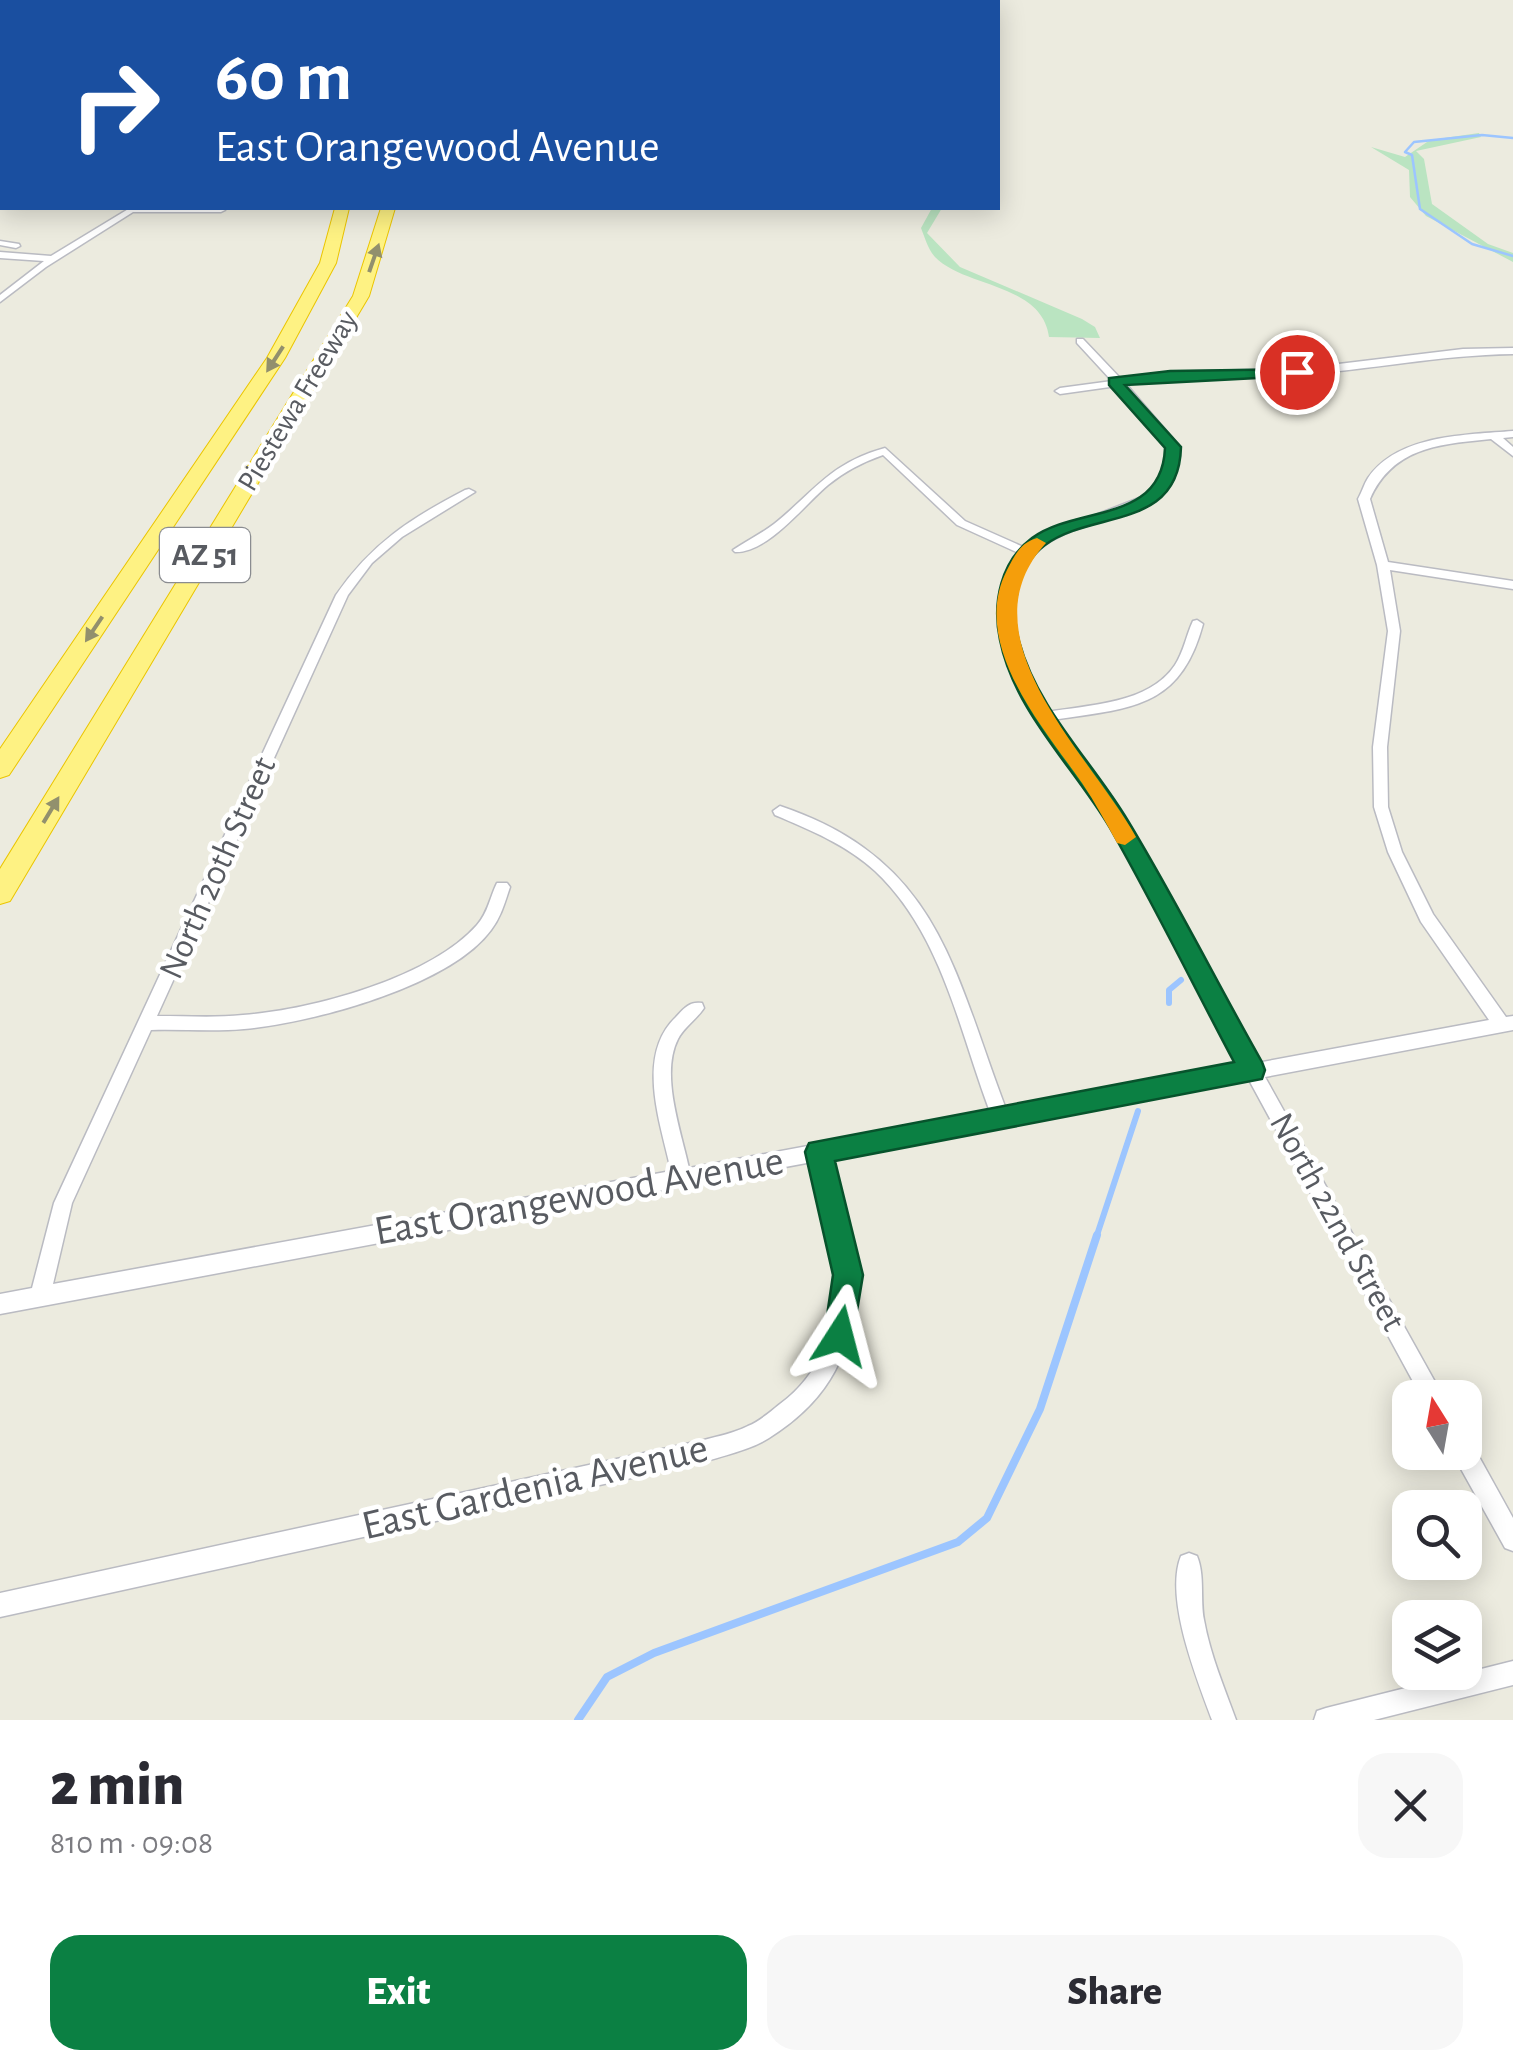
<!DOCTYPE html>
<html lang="en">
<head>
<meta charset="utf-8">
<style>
	:root { --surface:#fff; --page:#f7f7f7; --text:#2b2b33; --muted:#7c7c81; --accent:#0b8043 }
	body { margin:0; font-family:"Alegreya Sans",sans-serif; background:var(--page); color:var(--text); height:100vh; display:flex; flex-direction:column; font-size:38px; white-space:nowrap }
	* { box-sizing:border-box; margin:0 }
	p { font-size:32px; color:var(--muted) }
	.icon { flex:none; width:55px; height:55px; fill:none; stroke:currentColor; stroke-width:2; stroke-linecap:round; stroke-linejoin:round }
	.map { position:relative; height:1720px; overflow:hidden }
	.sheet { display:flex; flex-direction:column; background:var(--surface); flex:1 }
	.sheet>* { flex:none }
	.banner { position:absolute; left:0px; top:0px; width:1000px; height:210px; box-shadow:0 5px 25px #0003; background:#1a4fa0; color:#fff; overflow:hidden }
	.needle { width:65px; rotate:349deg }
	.controls { position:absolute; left:1392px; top:1380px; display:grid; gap:20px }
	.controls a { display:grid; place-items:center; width:90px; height:90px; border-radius:20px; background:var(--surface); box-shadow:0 5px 25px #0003; font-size:50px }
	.pin { position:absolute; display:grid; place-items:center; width:85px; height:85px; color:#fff; margin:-42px; border:5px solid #fff; border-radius:50%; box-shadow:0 2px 10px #0007 }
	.me { position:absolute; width:110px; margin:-55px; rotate:9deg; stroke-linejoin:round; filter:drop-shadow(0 0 8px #0008) }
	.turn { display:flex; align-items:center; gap:35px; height:210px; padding:0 50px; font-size:45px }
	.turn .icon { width:130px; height:130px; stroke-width:2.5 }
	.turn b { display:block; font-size:70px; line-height:85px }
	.round { display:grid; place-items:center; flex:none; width:105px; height:105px; border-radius:30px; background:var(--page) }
	.summary { display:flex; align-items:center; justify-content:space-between; height:170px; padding:0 50px }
	h1 { font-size:60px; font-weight:800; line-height:75px }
	.action { display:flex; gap:20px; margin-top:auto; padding:20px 50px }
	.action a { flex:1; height:115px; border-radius:30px; background:var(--accent); color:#fff; font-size:40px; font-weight:800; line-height:115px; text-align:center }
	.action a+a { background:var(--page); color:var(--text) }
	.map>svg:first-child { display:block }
	.green { fill:#bae4c1 }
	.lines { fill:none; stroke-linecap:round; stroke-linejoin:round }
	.stream-far2 { stroke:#9cc5ff; stroke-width:2.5 }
	.stream-far1 { stroke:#9cc5ff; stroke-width:6 }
	.stream { stroke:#9cc5ff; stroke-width:8 }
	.minor-casing { stroke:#babbc2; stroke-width:3 }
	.primary-casing { stroke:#f3de51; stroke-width:3 }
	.motorway-casing { stroke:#ebc500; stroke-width:2 }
	.minor { fill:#fff; fill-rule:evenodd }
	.primary { fill:#fffea1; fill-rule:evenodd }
	.motorway { fill:#fef283; fill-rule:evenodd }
	.oneway { fill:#92906d }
	.route { fill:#0b8043; stroke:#07532c; stroke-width:2.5 }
	.slow { fill:#f59e0b }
	.labels { text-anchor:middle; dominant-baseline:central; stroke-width:9; stroke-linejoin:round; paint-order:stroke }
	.far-street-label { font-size:30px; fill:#585b61; stroke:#fff }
	.shield { fill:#fff; stroke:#8a8c90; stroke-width:2.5 }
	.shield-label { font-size:32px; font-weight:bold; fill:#585b61 }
	.street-label { font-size:35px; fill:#585b61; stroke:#fff }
	.near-street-label { font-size:42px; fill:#585b61; stroke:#fff }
</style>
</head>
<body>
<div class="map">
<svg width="1513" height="1720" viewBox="0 0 1513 1720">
	<rect width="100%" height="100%" fill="#ecebdf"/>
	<!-- green -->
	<g class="green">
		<polygon points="1479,133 1481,137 1416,151 1424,159 1432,204 1488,244 1513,253 1513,262 1426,216 1410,197 1409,170 1371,147 1405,157 1430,140"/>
		<path d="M932 208H942L927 233 960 267 1082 319 1095 327 1100 338 1049 337C1042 283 965 288 935 257 928 249 925 238 921 228Z"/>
	</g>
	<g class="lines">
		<!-- stream-far2 -->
		<g class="stream-far2">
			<polyline points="191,2 195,0"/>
			<polyline points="1513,138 1482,135 1414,142 1405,152 1412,155 1420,209 1472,244 1513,256"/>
		</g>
		<!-- stream-far1 -->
		<g class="stream-far1">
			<polyline points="1169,1003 1169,990 1181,980"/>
			<polyline points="1096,1238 1138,1111"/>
		</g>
		<!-- stream -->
		<polyline class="stream" points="578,1720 607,1677 654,1653 958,1542 987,1518 1040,1409 1097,1235"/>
		<defs>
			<g id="minor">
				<rect x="0" y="52" width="2" height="4"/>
				<rect x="0" y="143" width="2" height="5"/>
				<rect x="0" y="196" width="2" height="9"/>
				<polygon points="130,208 221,208 225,210 221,212 133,212 46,267 0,302 0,295 44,261 0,258 0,252 51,256"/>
				<polygon points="0,241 19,244 20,246 16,248 0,245"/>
				<path d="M1077 339H1083L1121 379 1170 372 1297 369 1463 349 1513 348V354C1440 355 1369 370 1297 375 1239 379 1183 376 1126 384L1174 440C1184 462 1175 487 1155 500 1119 524 1058 523 1030 559 1016 577 1015 597 1015 618 1016 654 1028 682 1046 712 1089 705 1149 704 1175 665 1184 651 1186 636 1193 621L1197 620 1203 624C1180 710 1129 708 1052 720L1122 817 1257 1063 1489 1020 1421 922 1388 852 1374 807 1373 747 1388 631 1377 565 1358 499C1362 492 1364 484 1368 478 1398 434 1467 435 1513 431V437L1503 438 1513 447V456L1491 439C1440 444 1393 447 1370 499L1388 562 1513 581V589L1390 570 1400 631 1387 747 1388 807 1402 852 1433 914 1506 1017 1513 1016V1030L1265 1077 1444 1398H1422L1249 1080 830 1158C858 1267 881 1368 769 1438 750 1450 725 1455 704 1462L0 1617V1593L704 1440C719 1436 734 1433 748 1426 760 1421 770 1412 780 1404 860 1345 833 1243 812 1162L0 1314V1294L32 1288 54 1203 336 595C371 544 411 518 465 490L469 489 475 492 402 537 372 563 348 595 157 1016C186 1016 214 1018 243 1015 312 1010 430 978 477 925 488 913 490 897 497 883H507L510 887C505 902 501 917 491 930 450 986 312 1023 244 1029 213 1032 182 1029 151 1030L72 1203 53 1284 671 1171C661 1124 635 1056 676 1017 684 1008 690 1001 702 1003L704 1008C697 1019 684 1027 678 1039 660 1074 681 1131 689 1168L990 1112C959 1030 942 934 875 871 847 845 810 830 775 815L773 811 780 806C940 860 953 970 1006 1109L1241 1066 1112 824 1035 716 1010 666 1003 641 1002 591 1021 554 957 525 883 455C863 462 845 471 828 485 804 505 768 553 735 552L733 550C746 541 761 534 774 524 815 491 830 463 885 448L965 521 1028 549 1049 533 1147 495 1165 478 1168 450 1163 440 1117 386 1060 394 1055 391 1060 388 1112 381 1077 343Z"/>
				<polygon points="1465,1442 1472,1444 1513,1518 1513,1551 1505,1548 1456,1460 1453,1452 1465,1452"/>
				<path d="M1189 1553 1197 1556C1205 1575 1200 1600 1204 1620 1210 1654 1224 1687 1236 1720H1212C1197 1679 1164 1598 1181 1556Z"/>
				<polygon points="1513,1661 1513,1685 1374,1720 1314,1720 1317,1711 1326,1708"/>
			</g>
			<rect id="primary" x="0" y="29" width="2" height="6"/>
			<g id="motorway">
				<polygon points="291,0 301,0 302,2 292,2"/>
				<rect x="333" y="0" width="10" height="2"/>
				<rect x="363" y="0" width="10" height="2"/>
				<polygon points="335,208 349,208 336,263 285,358 9,775 0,778 0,749 267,358 320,263"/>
				<polygon points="381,208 395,208 369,296 10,901 0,904 0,869 353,296"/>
			</g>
		</defs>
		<!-- minor casing -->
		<use href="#minor" class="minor-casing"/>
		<!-- primary casing -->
		<use href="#primary" class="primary-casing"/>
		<!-- motorway casing -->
		<use href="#motorway" class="motorway-casing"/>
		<!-- minor -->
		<use href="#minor" class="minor"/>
		<!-- primary -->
		<use href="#primary" class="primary"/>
		<!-- motorway -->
		<use href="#motorway" class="motorway"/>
	</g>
	<!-- one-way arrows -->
	<defs><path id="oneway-solid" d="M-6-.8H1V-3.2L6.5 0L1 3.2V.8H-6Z" transform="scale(2.5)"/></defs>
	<g class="oneway">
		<use href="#oneway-solid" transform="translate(374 258) rotate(-71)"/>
		<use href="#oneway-solid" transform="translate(275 359) rotate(123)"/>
		<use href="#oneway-solid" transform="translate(94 629) rotate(124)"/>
		<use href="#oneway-solid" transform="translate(51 810) rotate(-59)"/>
	</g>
	<!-- route -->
	<path class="route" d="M1302 369V375L1297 376 1125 385 1181 447C1179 531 1092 510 1045 545 1017 566 1010 608 1019 641 1037 708 1090 759 1125 816 1174 896 1216 981 1262 1062L1265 1070 1262 1079 835 1161 863 1275 851 1347 840 1352 829 1347 824 1336 833 1275 805 1152 809 1143 1234 1062C1193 985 1154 905 1110 828 1074 767 1014 711 1000 640 992 602 1001 561 1032 538 1077 505 1162 524 1165 448L1109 385V378L1170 371Z"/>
	<!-- slow -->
	<path class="slow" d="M1037 538 1046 543C960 637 1090 754 1136 837L1125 845 1117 843C1106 823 1095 802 1082 783 1043 727 969 644 1007 570 1015 555 1020 543 1037 538Z"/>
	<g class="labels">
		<!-- far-street labels -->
		<g class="far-street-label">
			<text transform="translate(298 401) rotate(-59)">Piestewa Freeway</text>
		</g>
		<!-- shield labels -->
		<rect class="shield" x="160" y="528" width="90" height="54" rx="8"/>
		<g class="shield-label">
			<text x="205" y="555">AZ 51</text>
		</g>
		<!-- street labels -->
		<g class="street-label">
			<text transform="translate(218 868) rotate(-66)">North 20th Street</text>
			<text transform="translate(1337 1222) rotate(61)">North 22nd Street</text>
		</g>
		<!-- near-street labels -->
		<g class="near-street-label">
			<text transform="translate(579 1196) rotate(-10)">East Orangewood Avenue</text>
			<text transform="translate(535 1487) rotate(-13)">East Gardenia Avenue</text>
		</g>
	</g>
</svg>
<div class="controls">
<a><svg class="needle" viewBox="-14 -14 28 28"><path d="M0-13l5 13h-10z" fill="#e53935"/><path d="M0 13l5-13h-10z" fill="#7c7c81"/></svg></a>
<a><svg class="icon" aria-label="search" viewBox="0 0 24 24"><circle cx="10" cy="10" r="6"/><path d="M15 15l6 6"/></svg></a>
<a><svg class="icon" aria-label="layers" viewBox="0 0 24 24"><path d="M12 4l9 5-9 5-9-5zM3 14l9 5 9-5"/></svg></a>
</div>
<div class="pin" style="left:1297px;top:372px;background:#d93025"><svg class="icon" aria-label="arrive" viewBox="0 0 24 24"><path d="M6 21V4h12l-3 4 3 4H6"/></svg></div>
<svg class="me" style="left:840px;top:1336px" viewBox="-20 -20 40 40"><path d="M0-17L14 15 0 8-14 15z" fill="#0b8043" stroke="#fff" stroke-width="4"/></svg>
<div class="banner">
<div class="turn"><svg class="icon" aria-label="right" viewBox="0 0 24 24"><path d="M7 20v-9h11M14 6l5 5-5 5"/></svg><div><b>60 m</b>East Orangewood Avenue</div></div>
</div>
</div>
<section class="sheet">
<div class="summary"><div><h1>2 min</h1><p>810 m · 09:08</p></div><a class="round"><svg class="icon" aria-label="close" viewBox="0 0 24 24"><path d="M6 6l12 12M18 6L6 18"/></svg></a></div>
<div class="action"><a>Exit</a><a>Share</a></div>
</section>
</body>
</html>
